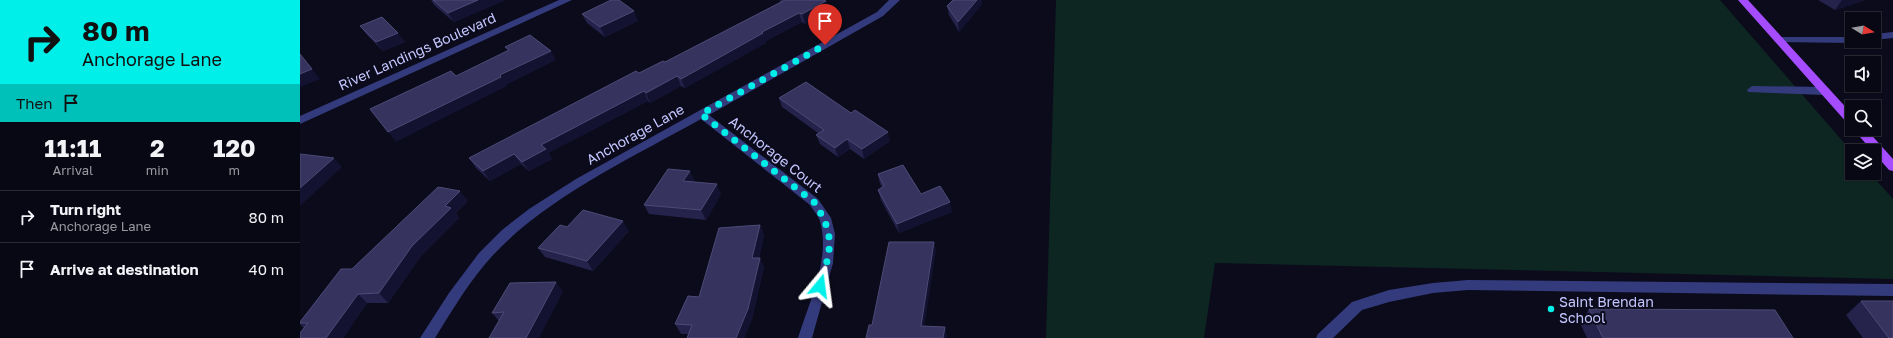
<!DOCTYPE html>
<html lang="en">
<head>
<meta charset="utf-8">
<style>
	:root { --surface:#080815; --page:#161622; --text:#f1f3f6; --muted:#989aa0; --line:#292934 }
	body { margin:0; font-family:"Golos Text",sans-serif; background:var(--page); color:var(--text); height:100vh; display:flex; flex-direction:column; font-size:15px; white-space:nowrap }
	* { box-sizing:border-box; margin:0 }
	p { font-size:13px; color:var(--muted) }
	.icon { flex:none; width:22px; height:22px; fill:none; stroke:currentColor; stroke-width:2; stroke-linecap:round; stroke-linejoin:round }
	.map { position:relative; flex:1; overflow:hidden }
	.panel { display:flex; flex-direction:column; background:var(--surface); width:300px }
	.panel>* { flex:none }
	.guide { background:#00f0e9; color:#111; overflow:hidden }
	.needle { width:26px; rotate:101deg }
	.buttons { position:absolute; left:1545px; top:12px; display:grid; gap:8px }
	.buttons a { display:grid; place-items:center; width:36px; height:36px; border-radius:0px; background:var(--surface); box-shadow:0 1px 3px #0004,0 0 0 1px var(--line); font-size:20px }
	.pin { position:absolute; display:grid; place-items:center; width:34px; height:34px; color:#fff; margin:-41px -17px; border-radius:50% 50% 50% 0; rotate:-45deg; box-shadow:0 0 4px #0007 }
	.pin .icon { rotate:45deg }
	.me { position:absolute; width:44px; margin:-22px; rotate:16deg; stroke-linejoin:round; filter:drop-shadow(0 0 3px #0008) }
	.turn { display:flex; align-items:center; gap:14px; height:84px; padding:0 16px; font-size:18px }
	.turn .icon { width:52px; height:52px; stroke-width:2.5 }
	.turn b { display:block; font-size:28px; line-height:34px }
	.then { display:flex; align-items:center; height:38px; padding:0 16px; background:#0003; gap:8px; font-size:15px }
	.eta { display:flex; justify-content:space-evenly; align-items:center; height:68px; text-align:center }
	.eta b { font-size:24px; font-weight:700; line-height:28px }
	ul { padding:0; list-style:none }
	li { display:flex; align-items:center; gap:12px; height:52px; padding:0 16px; border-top:1px solid var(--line) }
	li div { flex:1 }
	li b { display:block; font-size:15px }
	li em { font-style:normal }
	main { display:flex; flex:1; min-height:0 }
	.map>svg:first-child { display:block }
	.green { fill:#0e2622 }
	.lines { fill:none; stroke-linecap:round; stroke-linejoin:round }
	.minor { fill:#343b7c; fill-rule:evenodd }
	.major { fill:#a54cff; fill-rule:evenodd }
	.wall { fill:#25224b }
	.shaded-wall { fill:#131230 }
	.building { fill:#36345e; stroke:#4d4b77 }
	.route { stroke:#00f0e9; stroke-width:7; stroke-dasharray:0 12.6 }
	.poi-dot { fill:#00f0e9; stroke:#0b0b1c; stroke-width:1.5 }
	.labels { text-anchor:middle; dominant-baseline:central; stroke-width:4; stroke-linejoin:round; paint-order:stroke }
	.street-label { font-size:14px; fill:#c5c6ff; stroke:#0b0b1c }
	.poi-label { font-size:14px; fill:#c5c6ff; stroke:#0b0b1c; text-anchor:start }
</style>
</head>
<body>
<main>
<section class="panel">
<div class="guide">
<div class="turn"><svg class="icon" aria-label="right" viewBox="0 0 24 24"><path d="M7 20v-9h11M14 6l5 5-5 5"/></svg><div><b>80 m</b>Anchorage Lane</div></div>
<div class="then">Then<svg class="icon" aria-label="arrive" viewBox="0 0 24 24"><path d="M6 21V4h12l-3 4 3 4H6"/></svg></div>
</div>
<div class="eta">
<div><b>11:11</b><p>Arrival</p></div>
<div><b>2</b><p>min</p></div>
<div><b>120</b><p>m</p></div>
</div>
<ul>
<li><svg class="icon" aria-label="right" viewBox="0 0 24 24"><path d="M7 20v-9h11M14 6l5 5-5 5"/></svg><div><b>Turn right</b><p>Anchorage Lane</p></div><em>80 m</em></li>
<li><svg class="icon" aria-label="arrive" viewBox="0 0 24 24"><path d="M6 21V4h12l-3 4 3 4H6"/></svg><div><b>Arrive at destination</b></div><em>40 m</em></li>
</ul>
</section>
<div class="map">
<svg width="1593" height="338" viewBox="0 0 1593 338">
	<rect width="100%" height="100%" fill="#0b0b1c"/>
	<!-- green -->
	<polygon class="green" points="756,0 1420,0 1552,152 1552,173 1570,173 1593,199 1593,279 915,263 904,338 746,338"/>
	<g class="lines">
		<!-- minor -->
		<g class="minor">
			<polygon points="259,0 272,0 0,124 0,116"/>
			<path d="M589 0H600L583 16 409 115 518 199 531 218 535 234 533 263 512 338H498C509 302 531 259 520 221 518 215 513 210 510 205L401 119C335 156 254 194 201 247 174 273 155 306 135 338H120L149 293 179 253 202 230 229 209 276 179 577 12Z"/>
			<polygon points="1593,32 1593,38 1574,40 1574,34"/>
			<polygon points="1479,37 1552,37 1552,41 1556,41 1552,43 1475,42 1474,40"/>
			<polygon points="1452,86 1525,87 1530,91 1525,95 1448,92 1447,90"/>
			<polygon points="1168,280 1593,284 1593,296 1168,290 1133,293 1089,302 1062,310 1033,338 1016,338 1018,334 1052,302 1089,290 1133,283"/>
		</g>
		<!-- major -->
		<g class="major">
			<polygon points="1438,0 1448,0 1552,114 1552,125 1548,124"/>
			<polygon points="1553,129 1566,129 1593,159 1593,171 1589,170"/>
		</g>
	</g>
	<!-- wall -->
	<g class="wall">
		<polygon points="131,0 205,0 154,22 134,5"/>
		<polygon points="480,0 524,0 526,1 529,11 505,24 502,22 466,41 466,43 385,88 381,86 350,103 348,101 248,153 252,159 229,171 221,164 190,181 176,168 169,158 339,73 365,62 480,3"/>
		<polygon points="653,0 682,0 682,4 659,32 649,15 647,6"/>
		<polygon points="1518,0 1565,0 1535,10"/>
		<polygon points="282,14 338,21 305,37 287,23"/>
		<polygon points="60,26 98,33 105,42 83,51 67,35"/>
		<polygon points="479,98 590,141 564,159 550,149 538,157 520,144 516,135 518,133 482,107"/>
		<polygon points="578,174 621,194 652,212 599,233 581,200 578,190 582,187 580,184"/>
		<polygon points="395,181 394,182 421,194 406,220 349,214 344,205"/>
		<polygon points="168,201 156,213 159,218 121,256 88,303 67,303 43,338 0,338 4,328 0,324 0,322"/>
		<polygon points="460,225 464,235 459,258 460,258 464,267 452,319 444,338 387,338 388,334 381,334 375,324"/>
		<polygon points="267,227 329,231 293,271 245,257 238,248"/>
		<polygon points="263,292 199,321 192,313"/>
		<polygon points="1561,301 1593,338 1563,338 1546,315"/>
		<polygon points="1289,309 1493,338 1287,338 1280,323"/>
	</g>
	<!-- shaded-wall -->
	<g class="shaded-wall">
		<polygon points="178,0 205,0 154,22 148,13"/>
		<polygon points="677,0 682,0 682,4 659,32 658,22"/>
		<polygon points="1542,0 1565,0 1535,10"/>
		<polygon points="526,1 529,11 505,24 502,14"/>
		<polygon points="334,11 338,21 305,37 300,27"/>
		<polygon points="499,13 502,22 466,41 466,43 385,88 381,79 462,32"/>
		<polygon points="98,33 105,42 83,51 76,42"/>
		<polygon points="251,51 256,60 206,85 207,86 96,142 88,132"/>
		<polygon points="12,69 20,79 0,87 0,74"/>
		<polygon points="377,76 381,86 350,103 346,93"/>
		<polygon points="344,91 348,101 248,153 252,159 229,171 222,162 241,145"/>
		<polygon points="588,132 590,141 564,159 562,149"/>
		<polygon points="547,139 550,149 538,157 535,148"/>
		<polygon points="214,154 221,164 190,181 183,171"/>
		<polygon points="34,158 42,167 0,206 0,188"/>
		<polygon points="390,171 395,181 388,191 383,181"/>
		<polygon points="417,184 421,194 406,220 401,210"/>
		<polygon points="160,191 168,201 156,213 159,218 121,256 88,303 79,293 112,246 145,206"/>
		<polygon points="650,202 652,212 599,233 597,224"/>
		<polygon points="323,221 329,231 293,271 287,261"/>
		<polygon points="460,225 464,235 457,268 452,258"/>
		<polygon points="634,242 636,251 623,336 621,326"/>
		<polygon points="460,258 464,267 452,319 444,338 436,338"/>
		<polygon points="256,282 263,292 239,338 226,338"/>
		<polygon points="58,294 67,303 43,338 26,338"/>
		<polygon points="645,327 647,336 646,338 643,338"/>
	</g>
	<!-- building -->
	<g class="building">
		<polygon points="133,0 178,0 148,13"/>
		<polygon points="311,0 319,0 334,11 300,27 282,14"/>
		<polygon points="485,0 524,0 526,1 502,14 499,13 462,32 463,33 381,79 377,76 346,93 344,91 241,145 246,149 222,162 214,154 183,171 169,158 336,71 339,73 363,61 365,62"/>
		<polygon points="653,0 677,0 658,22 647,6"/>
		<polygon points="82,17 98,33 76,42 60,26"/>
		<polygon points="230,35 251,51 200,75 201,77 88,132 70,109 151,71 156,76 209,50 205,47"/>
		<polygon points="0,54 12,69 0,74"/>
		<polygon points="506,82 551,113 555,110 588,132 562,149 547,139 535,148 516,135 524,130 479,98"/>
		<polygon points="0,154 34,158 0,188"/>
		<polygon points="603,165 621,194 640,186 650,202 597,224 578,190 584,186 578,174"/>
		<polygon points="368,169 390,171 383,181 417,184 401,210 344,205"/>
		<polygon points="138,187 160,191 145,206 151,208 112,246 79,293 58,294 26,338 0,338 0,333 8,323 0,323 0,322 41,269 52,269"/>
		<polygon points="283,210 323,221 287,261 238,248 260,225 267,227"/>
		<polygon points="460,225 452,258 460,258 448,309 436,338 387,338 392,325 375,324 388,296 399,297 419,228"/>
		<polygon points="589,242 634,242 621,326 645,327 643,338 566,338 569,325 572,325"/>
		<polygon points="256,282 226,338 189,338 204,312 192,313 210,283"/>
		<polygon points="1561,301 1593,301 1593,338 1589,338"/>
		<polygon points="1289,309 1475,310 1493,338 1303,338"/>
	</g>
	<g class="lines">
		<!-- route -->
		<path class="route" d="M520 286C531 249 536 236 514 202L401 114 525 45"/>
	</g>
	<!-- markers -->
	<circle class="poi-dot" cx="1251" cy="309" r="4"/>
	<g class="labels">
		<!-- street labels -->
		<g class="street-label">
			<text transform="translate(117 51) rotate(-24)">River Landings Boulevard</text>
			<text transform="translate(335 134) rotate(-29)">Anchorage Lane</text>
			<text transform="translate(476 154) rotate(38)">Anchorage Court</text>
		</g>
		<!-- poi labels -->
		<g class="poi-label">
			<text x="1259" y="301">Saint Brendan<tspan x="1259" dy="16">School</tspan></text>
		</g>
	</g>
</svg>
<div class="buttons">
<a><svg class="needle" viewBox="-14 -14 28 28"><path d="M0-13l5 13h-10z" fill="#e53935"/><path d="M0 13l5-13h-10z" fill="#989aa0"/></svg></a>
<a><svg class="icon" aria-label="sound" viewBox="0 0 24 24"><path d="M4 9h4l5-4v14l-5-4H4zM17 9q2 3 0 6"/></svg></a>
<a><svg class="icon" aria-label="search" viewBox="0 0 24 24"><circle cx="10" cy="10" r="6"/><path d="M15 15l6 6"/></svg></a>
<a><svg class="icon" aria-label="layers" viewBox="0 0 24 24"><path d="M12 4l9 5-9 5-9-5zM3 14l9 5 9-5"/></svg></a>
</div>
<div class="pin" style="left:525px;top:45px;background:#d93025"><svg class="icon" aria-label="arrive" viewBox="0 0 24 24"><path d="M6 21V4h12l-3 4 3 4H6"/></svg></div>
<svg class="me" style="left:520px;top:286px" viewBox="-20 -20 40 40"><path d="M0-17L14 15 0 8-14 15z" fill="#00f0e9" stroke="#fff" stroke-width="4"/></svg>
</div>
</main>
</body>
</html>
